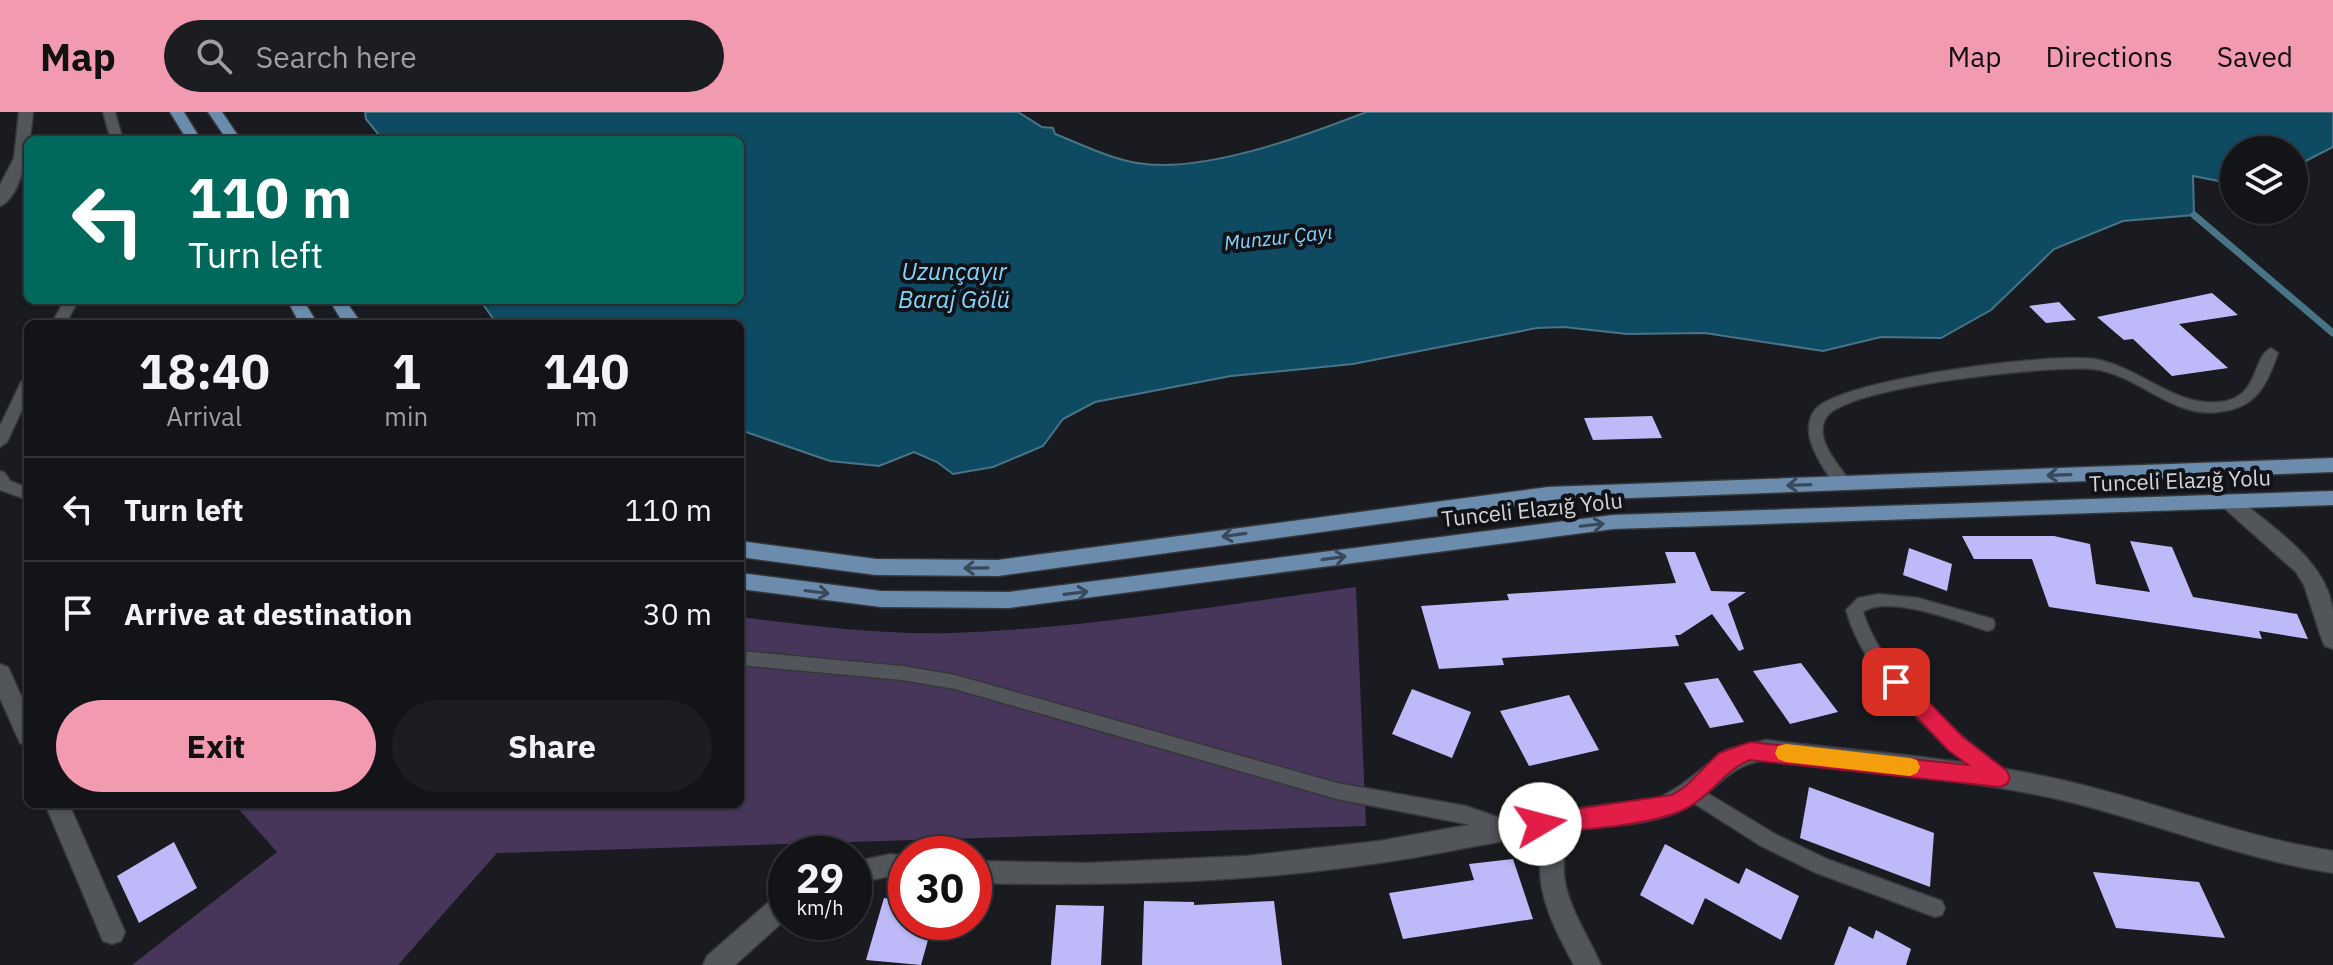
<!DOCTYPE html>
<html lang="en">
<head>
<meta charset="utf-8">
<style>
	:root { --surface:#131418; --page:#1c1d21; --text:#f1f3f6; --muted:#9d9ea2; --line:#323337; --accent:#f29ab0 }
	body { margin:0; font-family:"IBM Plex Sans",sans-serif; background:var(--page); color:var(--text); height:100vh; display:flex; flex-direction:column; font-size:30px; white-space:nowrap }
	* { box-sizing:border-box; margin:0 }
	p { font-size:26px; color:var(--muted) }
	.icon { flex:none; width:44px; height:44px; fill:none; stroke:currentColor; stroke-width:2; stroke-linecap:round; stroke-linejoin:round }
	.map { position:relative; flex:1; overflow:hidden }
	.panel { position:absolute; left:24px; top:208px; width:720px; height:488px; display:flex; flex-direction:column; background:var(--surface); border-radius:12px; box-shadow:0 2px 6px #0004,0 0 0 2px var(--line) }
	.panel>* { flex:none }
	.top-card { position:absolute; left:24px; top:24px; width:720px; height:168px; border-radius:12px; box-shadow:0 2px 6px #0004,0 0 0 2px var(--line); background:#00695c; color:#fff; overflow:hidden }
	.buttons { position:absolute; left:2220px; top:24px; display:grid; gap:16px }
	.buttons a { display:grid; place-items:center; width:88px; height:88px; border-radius:50%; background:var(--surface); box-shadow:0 2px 6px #0004,0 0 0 2px var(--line); font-size:40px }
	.speed { position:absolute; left:768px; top:724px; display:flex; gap:16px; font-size:40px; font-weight:700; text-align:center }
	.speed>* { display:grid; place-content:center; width:104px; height:104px; border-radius:50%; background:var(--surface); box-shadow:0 2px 6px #0004,0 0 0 2px var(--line); line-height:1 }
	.speed small { font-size:20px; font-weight:400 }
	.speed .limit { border:12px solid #d22; background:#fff; color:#111 }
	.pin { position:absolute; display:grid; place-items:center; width:68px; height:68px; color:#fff; margin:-34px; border-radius:16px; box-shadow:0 4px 12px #0006 }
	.me { position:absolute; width:88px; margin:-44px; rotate:82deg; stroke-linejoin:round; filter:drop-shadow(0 0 6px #0008) }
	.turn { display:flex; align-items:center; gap:28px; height:168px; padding:0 32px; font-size:36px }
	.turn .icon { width:104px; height:104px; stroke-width:2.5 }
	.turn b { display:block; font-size:56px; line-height:68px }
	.eta { display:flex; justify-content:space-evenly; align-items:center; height:136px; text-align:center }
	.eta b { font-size:48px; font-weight:700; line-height:56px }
	.cta { display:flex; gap:16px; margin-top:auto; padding:16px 32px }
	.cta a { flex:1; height:92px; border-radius:48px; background:var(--accent); color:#111; font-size:32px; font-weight:700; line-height:92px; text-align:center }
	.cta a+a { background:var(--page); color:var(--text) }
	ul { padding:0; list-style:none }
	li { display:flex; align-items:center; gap:24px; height:104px; padding:0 32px; border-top:2px solid var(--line) }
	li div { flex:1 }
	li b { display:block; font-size:30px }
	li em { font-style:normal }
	header { display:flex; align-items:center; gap:48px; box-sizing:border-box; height:112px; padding:0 40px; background:var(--accent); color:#111 }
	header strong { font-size:38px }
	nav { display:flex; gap:44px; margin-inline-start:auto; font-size:28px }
	.search { width:560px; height:72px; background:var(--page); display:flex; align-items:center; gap:20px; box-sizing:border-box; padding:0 28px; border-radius:44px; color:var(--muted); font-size:30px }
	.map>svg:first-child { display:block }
	.green { fill:#473659 }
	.water { fill:#0e4b63; stroke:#497486; stroke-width:2 }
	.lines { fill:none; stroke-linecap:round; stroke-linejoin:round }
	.stream { stroke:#497486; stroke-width:7 }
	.building { fill:#bebaf9 }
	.service-casing { stroke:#36373b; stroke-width:3 }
	.minor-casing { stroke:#36373b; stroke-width:3 }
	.primary-casing { stroke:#36373b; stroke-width:3 }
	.service { fill:#52555a; fill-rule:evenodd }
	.minor { fill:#52555a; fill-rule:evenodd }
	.primary { fill:#6b8cad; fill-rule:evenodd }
	.oneway { stroke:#39495a }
	.route { fill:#e11d48; stroke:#92132f; stroke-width:2 }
	.slow { fill:#f59e0b }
	.labels { text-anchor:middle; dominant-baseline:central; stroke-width:8; stroke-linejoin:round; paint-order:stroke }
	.far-water-label { font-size:20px; font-style:italic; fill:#85d5fb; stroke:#111217 }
	.street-label { font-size:22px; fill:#d3d4d8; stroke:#111217 }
	.water-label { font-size:24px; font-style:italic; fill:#85d5fb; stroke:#111217 }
</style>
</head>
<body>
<header>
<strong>Map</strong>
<div class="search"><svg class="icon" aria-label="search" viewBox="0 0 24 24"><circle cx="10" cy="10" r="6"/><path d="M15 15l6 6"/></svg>Search here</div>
<nav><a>Map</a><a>Directions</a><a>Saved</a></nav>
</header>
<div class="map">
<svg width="2333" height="853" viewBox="0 0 2333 853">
	<rect width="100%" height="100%" fill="#191b20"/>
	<!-- green -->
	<path class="green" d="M1356 475 1366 714 497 741 398 853H132L277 740 234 692H740V505C809 514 882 523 952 521 1088 516 1222 493 1356 475Z"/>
	<!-- water -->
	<path class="water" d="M365 0H1018L1042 15 1053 16 1055 22C1083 33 1108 46 1137 51 1202 62 1305 24 1366 0H2333V35L2294 55V38H2234V72L2193 64 2194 103 2123 109 2054 137 1991 198 1941 226 1881 225 1823 239 1705 221 1627 222 1564 215 1537 216 1353 252 1231 264 1095 290 1063 307 1043 334 993 355 953 362 937 350 914 340 879 354 830 349 740 318V212H497L480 188H740V28H383L366 7Z"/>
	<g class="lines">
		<!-- stream -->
		<polyline class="stream" points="2194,103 2333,221"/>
	</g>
	<!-- building -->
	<g class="building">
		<polygon points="2212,181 2238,203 2179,212 2228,256 2172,264 2133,227 2124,228 2097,205"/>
		<polygon points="2059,190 2076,208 2046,211 2029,194"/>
		<polygon points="1652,304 1662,326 1593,328 1584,306"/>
		<polygon points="1962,424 2054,424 2090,432 2096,472 2150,480 2130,429 2172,435 2193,485 2297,502 2308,527 2259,519 2262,527 2049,495 2032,447 1974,447"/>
		<polygon points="1909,436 1952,452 1947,479 1903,463"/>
		<polygon points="1665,440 1695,440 1711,479 1746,480 1728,492 1744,537 1739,539 1712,502 1680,523 1675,523 1679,534 1502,546 1504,553 1439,557 1421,494 1509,488 1507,482 1676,471"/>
		<polygon points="1801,551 1838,600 1790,612 1753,559"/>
		<polygon points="1718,566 1744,610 1710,616 1684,571"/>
		<polygon points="1412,577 1471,600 1452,646 1392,622"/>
		<polygon points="1569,583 1599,638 1529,654 1500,599"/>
		<polygon points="1809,675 1934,721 1930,775 1800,726"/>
		<polygon points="174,730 197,776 139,811 117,764"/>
		<polygon points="1665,732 1739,772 1746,756 1799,784 1781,828 1705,786 1693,813 1640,783"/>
		<polygon points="1513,747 1533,807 1403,827 1389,781 1474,768 1469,752"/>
		<polygon points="2093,760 2199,770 2225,826 2116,816"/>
		<polygon points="884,786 906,789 906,810 933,810 921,853 866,848"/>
		<polygon points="1144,789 1194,790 1194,793 1274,789 1282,853 1142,853"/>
		<polygon points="1056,793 1104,794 1101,853 1051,853"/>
		<polygon points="1849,814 1873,827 1876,818 1911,837 1906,853 1834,853"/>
	</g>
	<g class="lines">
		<defs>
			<g id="service">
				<polygon points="103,0 115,0 123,28 111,28"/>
				<polygon points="65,188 79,188 65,212 51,212"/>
				<path d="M2271 236 2278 241C2266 275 2256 296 2218 300 2171 306 2137 261 2092 257 2053 253 1843 274 1826 306 1813 327 1840 354 1851 371L1843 377C1830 372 1810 336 1809 321 1808 311 1811 300 1819 294 1856 266 2046 241 2094 247 2140 254 2178 299 2226 289 2259 282 2253 244 2271 236Z"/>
				<polygon points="28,265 28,285 7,330 0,335 0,314 21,270"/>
				<polygon points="0,359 5,361 10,369 28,376 28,388 0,378"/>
				<path d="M1879 482 1918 486 1993 507 1995 512 1993 517 1987 519C1959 510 1889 482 1863 500 1883 564 1954 619 2005 659L2007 665 2005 671 1998 673 1991 671C1935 624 1867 571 1846 498L1858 486Z"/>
				<polygon points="740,539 902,554 955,563 1337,671 1466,694 1512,710 1515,716 1512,722 1505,725 1466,712 1337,687 955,577 902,568 740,553"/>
				<polygon points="1694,673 1775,722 1827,747 1942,789 1945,796 1942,803 1935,805 1814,760 1761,734 1687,687 1685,681 1687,675"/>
			</g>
			<g id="minor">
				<path d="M19 0H33C31 21 24 85 0 94V73L14 46Z"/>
				<path d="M2232 385 2239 387C2274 417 2327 449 2333 499 2333 511 2333 524 2333 537L2325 534 2322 528 2304 473 2296 460 2225 397 2222 392Z"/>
				<polygon points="0,552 8,555 28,599 28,634 20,631 0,586"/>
				<path d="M1766 628C1865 640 1965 646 2062 668 2154 689 2240 725 2333 739V761C2240 747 2154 710 2062 688 1965 666 1865 660 1766 648 1727 653 1718 678 1686 696 1654 714 1611 713 1575 718 1545 766 1582 809 1601 853H1574C1552 812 1528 768 1547 722 1491 730 1435 743 1379 751 1245 771 1109 774 974 771V749L1088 751 1246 744 1379 729 1518 704 1659 686 1681 673 1726 638Z"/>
				<polygon points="45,692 69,692 125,820 121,829 112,832 103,829"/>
				<polygon points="890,742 906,744 906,766 890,764 854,772 854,750"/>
				<polygon points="786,779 786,807 735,853 703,853 707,844 777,783"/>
			</g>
			<g id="primary">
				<polygon points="170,0 184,0 201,28 187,28"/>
				<polygon points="208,0 222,0 241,28 227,28"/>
				<polygon points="287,188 303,188 318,212 300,212"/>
				<polygon points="329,188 345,188 362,212 344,212"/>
				<polygon points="2333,346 2333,360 1548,389 998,464 876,463 740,445 740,429 876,447 998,448 1548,375"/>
				<polygon points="2333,379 2333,393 1613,417 1009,496 881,495 740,477 740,461 881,479 1009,480 1613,403"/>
			</g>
		</defs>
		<!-- service casing -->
		<use href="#service" class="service-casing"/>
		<!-- minor casing -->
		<use href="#minor" class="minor-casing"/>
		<!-- primary casing -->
		<use href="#primary" class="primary-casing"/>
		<!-- service -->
		<use href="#service" class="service"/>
		<!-- minor -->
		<use href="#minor" class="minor"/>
		<!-- primary -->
		<use href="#primary" class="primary"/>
	</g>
	<!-- one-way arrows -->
	<defs><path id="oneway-shaft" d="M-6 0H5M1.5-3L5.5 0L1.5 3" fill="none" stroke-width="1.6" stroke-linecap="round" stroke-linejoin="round" transform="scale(2)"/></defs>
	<g class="oneway">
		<use href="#oneway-shaft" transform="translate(2059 363) rotate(178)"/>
		<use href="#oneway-shaft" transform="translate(1799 373) rotate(178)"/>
		<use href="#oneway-shaft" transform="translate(1592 413) rotate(-6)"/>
		<use href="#oneway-shaft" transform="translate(1234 423) rotate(172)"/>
		<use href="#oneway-shaft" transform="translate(1334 446) rotate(-8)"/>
		<use href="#oneway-shaft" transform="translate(976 456) rotate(179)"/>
		<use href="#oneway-shaft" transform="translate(817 480) rotate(7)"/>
		<use href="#oneway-shaft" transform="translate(1076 481) rotate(-7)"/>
	</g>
	<!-- route -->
	<path class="route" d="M1896 562 1903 564 1963 625 2007 659 2010 666 2007 672 2000 675 1750 648C1724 658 1712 683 1687 696 1654 714 1579 717 1540 722L1532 719 1529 712 1532 705 1540 702 1672 683 1686 674 1719 641 1750 630 1968 653 1948 638 1889 576 1886 570 1889 564Z"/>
	<!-- slow -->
	<polygon class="slow" points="1786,632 1910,646 1917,648 1920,655 1917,661 1910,664 1786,650 1778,647 1775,641 1778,634"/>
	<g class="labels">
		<!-- far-water labels -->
		<g class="far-water-label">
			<text transform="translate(1278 125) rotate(-6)">Munzur Çayı</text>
		</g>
		<!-- street labels -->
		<g class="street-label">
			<text transform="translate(2180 368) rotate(-2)">Tunceli Elazığ Yolu</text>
			<text transform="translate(1532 397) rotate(-6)">Tunceli Elazığ Yolu</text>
		</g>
		<!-- water labels -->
		<g class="water-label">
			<text x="954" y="159">Uzunçayır<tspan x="954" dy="28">Baraj Gölü</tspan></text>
		</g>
	</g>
</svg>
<div class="buttons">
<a><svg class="icon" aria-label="layers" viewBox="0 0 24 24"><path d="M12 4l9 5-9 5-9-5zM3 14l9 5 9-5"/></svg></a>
</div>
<div class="speed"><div>29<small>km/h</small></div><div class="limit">30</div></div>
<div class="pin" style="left:1896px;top:570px;background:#d93025"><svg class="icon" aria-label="arrive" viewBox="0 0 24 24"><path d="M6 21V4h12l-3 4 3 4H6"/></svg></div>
<svg class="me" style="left:1540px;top:712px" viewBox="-20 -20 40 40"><circle r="19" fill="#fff"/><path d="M0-13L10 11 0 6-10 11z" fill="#e11d48"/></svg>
<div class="top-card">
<div class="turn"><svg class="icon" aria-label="left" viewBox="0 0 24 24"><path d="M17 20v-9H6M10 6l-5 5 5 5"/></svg><div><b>110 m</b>Turn left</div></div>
</div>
<section class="panel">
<div class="eta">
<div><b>18:40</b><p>Arrival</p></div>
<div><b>1</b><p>min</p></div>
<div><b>140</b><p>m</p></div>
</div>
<ul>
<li><svg class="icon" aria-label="left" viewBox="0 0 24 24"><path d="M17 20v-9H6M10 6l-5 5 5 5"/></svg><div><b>Turn left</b></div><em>110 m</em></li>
<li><svg class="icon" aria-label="arrive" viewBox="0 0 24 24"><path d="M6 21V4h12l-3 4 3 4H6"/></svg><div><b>Arrive at destination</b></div><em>30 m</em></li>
</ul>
<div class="cta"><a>Exit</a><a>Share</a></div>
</section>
</div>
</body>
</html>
